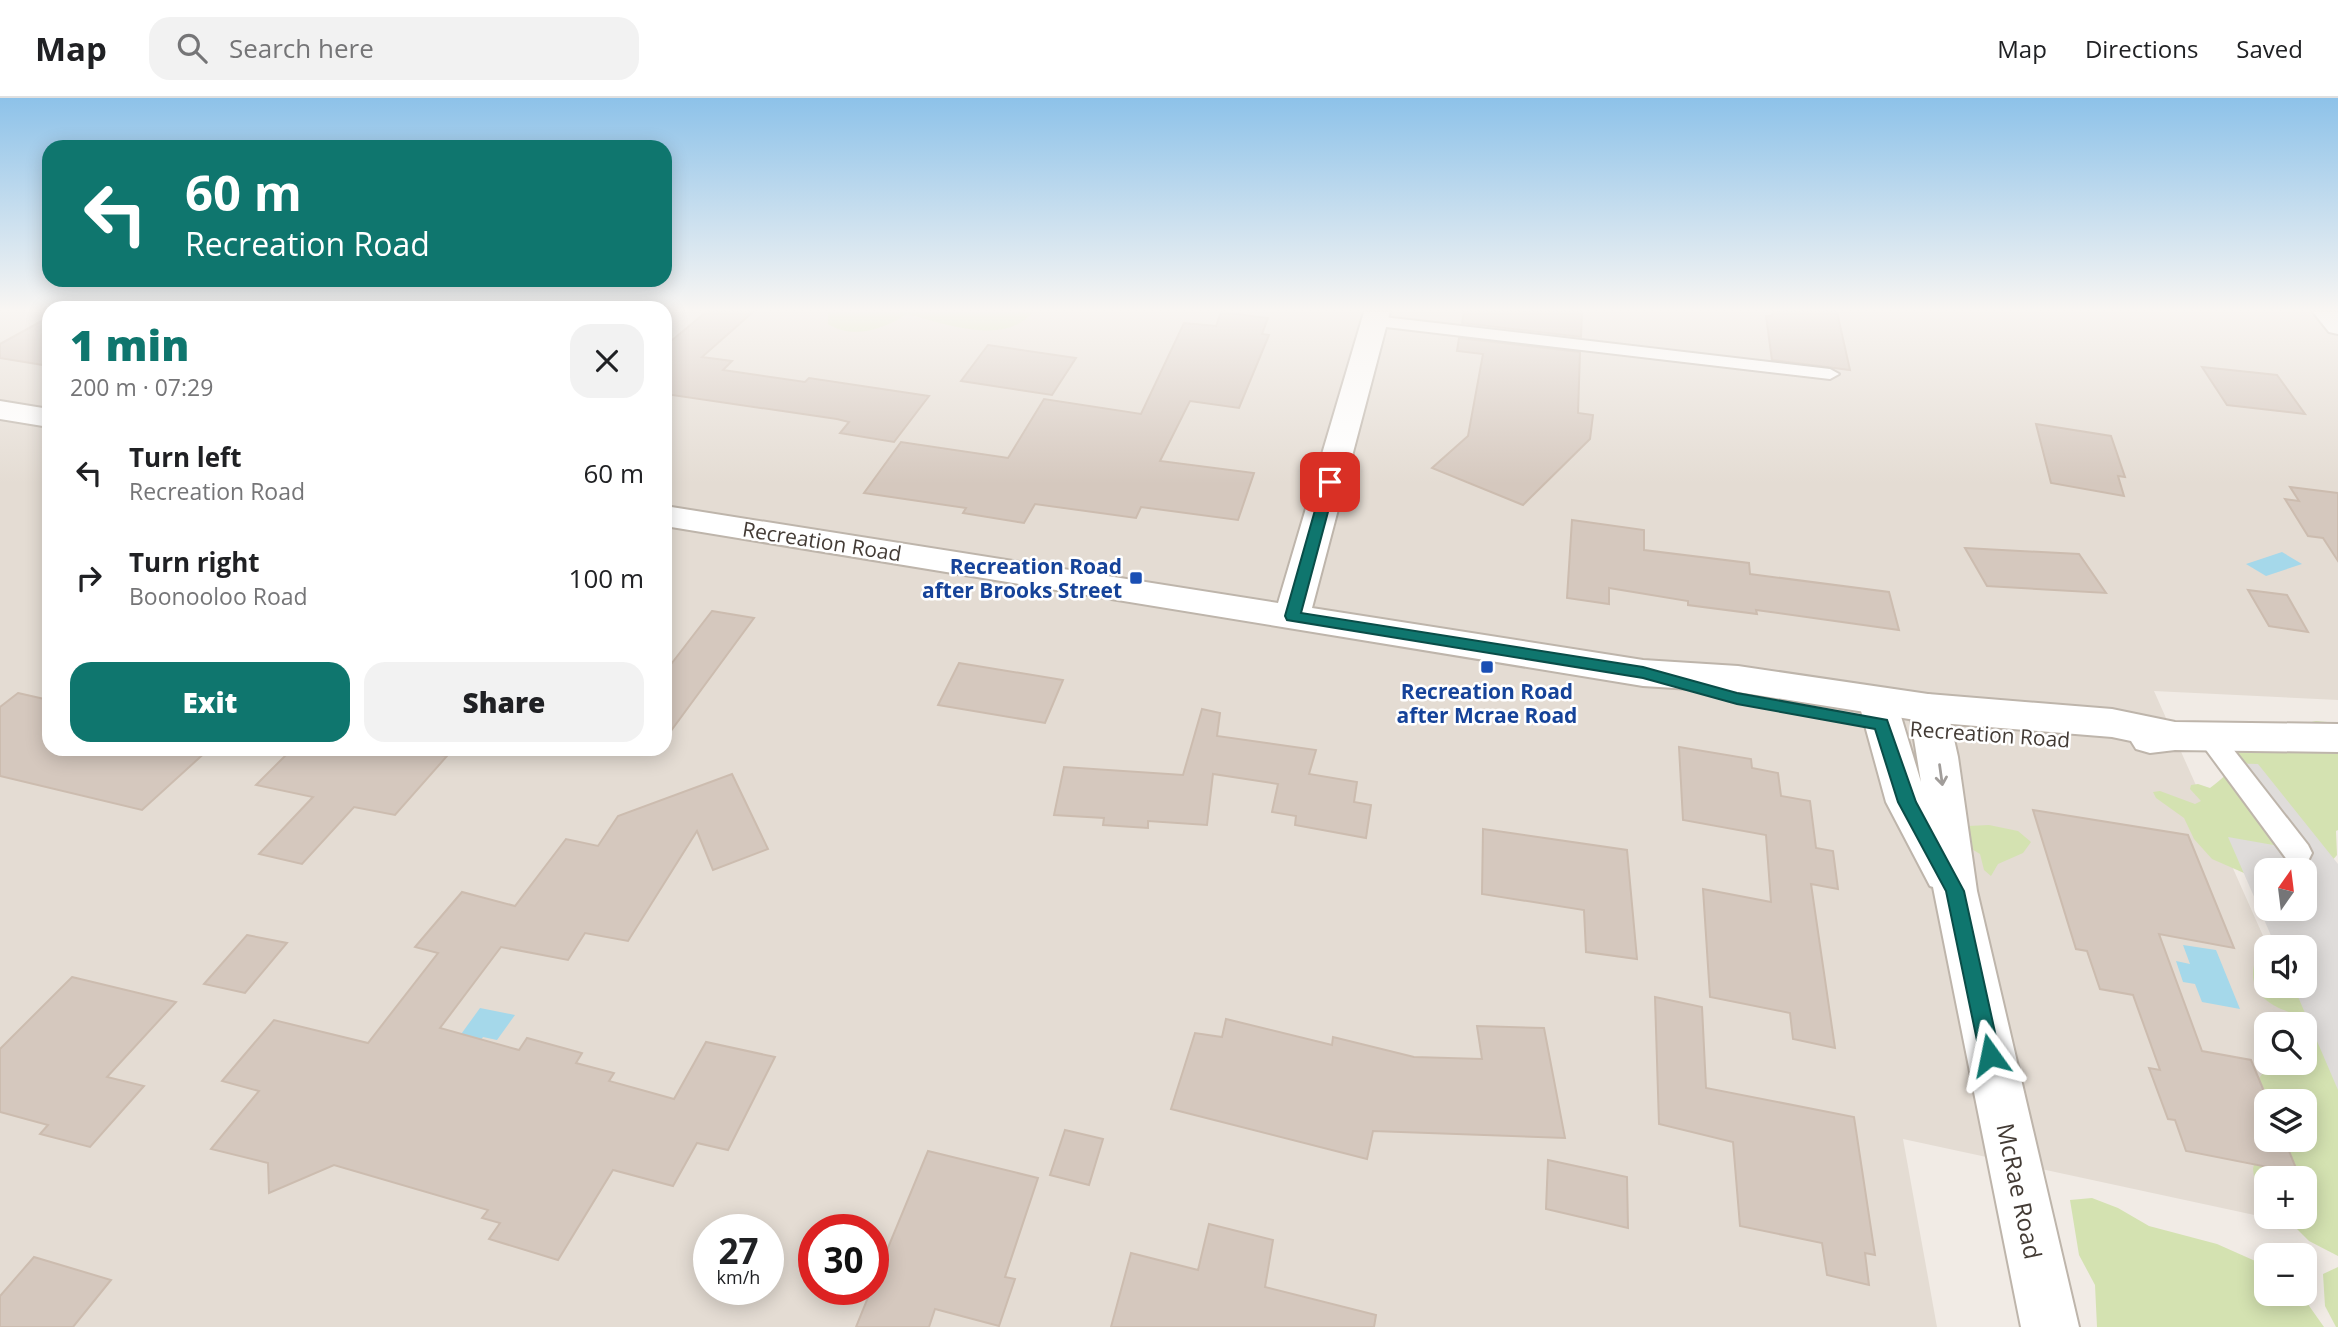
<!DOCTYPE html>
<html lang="en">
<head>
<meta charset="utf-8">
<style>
	:root { --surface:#fff; --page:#f2f2f2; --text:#202124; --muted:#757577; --line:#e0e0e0; --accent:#0f766e }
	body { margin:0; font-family:"Open Sans",sans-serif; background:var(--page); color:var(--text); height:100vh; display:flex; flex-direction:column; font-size:26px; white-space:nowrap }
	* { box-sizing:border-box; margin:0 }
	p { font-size:23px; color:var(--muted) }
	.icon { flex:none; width:38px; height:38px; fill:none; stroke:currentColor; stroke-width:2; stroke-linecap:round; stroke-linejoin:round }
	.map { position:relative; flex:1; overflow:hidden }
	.drawer { position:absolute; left:42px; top:203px; width:630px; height:455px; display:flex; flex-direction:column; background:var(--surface); border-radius:21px; box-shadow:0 4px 18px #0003 }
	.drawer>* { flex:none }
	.guide { position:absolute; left:42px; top:42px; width:630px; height:147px; border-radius:21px; box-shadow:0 4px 18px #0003; background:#0f766e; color:#fff; overflow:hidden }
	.needle { width:46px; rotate:14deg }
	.fabs { position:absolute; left:2254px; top:760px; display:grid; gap:14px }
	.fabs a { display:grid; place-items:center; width:63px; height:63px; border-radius:14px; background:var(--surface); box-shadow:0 4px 18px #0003; font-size:35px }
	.speed { position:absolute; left:693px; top:1116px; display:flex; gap:14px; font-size:35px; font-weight:700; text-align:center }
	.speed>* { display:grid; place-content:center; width:91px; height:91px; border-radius:50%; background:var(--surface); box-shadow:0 4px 18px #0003; line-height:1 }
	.speed small { font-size:18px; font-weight:400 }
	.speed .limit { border:10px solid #d22; background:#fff; color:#111 }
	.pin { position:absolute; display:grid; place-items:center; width:60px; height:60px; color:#fff; margin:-30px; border-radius:14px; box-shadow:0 4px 10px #0006 }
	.me { position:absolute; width:77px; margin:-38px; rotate:348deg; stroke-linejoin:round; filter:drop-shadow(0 0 5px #0008) }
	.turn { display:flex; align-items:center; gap:24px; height:147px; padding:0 28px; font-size:32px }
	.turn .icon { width:91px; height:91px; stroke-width:2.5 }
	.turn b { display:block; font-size:49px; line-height:60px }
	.round { display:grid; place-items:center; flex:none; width:74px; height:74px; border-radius:21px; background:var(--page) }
	.overview { display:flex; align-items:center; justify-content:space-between; height:119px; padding:0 28px }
	h1 { font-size:42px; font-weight:800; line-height:52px; color:var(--accent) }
	.button { display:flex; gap:14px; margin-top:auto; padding:14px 28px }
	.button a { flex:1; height:80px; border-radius:21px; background:var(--accent); color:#fff; font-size:28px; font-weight:800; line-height:80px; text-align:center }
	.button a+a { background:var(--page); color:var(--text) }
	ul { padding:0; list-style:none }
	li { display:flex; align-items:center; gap:21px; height:105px; padding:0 28px }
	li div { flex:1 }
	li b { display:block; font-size:26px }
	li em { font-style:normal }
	header { display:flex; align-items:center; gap:42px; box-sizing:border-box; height:98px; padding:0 35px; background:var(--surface); border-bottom:2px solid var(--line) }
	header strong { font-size:33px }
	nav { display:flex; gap:38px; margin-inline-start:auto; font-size:24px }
	.search { width:490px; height:63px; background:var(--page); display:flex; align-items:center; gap:18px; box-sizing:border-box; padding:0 24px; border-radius:21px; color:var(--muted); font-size:26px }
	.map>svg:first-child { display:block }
	.residential { fill:#e4dcd3; fill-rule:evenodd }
	.green { fill:#d4e2b1; fill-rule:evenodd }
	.parking { fill:#dfdcda; fill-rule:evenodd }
	.water { fill:#a5d8ea }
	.building { fill:#d5c8be; stroke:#ccbcaf; stroke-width:2 }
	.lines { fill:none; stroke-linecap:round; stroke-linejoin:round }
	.service-casing { stroke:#beb5ab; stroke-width:4 }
	.minor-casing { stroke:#beb5ab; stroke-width:4 }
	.tertiary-casing { stroke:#beb5ab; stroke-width:4 }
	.service { fill:#fff; fill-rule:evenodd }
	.minor { fill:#fff; fill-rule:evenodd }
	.tertiary { fill:#fff; fill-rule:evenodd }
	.oneway { stroke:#a19d9a }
	.route { fill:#0f766e; stroke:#0a4d48; stroke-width:2 }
	.transit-dot { fill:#1a4fb4; stroke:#fff; stroke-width:2.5 }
	.labels { text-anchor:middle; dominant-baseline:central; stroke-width:5; stroke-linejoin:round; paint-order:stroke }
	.street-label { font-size:21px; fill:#433b35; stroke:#fff }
	.transit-label { font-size:21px; font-weight:bold; fill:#164399; stroke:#fff; text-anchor:end }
	.near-street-label { font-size:24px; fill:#433b35; stroke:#fff }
</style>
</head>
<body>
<header>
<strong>Map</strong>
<div class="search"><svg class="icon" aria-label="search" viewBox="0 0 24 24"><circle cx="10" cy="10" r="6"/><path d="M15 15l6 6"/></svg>Search here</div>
<nav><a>Map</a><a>Directions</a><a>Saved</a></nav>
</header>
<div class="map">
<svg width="2338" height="1229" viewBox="0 0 2338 1229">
	<rect width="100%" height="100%" fill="#f1ebe5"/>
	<!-- residential -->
	<path class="residential" d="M0 214H49V651H665V214H2338V602L2154 593 2268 849 2266 887H2285L2302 926H2266V964H2305V931L2338 1006V1135L1903 1041 1937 1229H0ZM2266 1003H2305V1041H2266ZM2266 1080H2305V1118H2266ZM709 1132H768V1192H709ZM814 1132H873V1192H814Z"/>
	<!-- green -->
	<g class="green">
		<path d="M820 214H1033C1004 249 943 225 907 216 884 231 853 242 828 226V215Z"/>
		<path d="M2316 623 2338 625V732L2336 733 2337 757 2331 764 2244 775 2212 761 2194 741 2184 720 2156 700 2153 694 2160 693 2195 706 2201 703 2190 691 2191 687 2198 686 2210 690C2224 679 2235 672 2235 652L2304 637 2307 625Z"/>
		<polygon points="1989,727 2018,733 2031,744 2023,755 1998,766 1991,778 1984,772 1980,756 1970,750 1962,732 1968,728"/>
		<path d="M2266 857V887H2305L2315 921C2287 915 2246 904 2254 867Z"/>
		<path d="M2305 938 2316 942 2338 939V1158L2309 1143 2284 1118H2305V1080H2266V1098L2254 1079 2253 1071 2257 1053 2258 981 2266 972 2259 960 2266 943V964H2305ZM2266 1003H2305V1041H2266Z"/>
		<polygon points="2092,1100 2118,1110 2149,1128 2217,1146 2262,1166 2266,1168 2266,1195 2300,1195 2324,1229 2097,1229 2095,1187 2079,1157 2070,1102"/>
		<polygon points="2338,1169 2338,1229 2336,1229 2325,1208 2323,1176"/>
	</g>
	<!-- parking -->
	<path class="parking" d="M2220 665 2258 666 2338 766V992L2293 887H2305V849H2276L2228 739 2279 748ZM2266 772H2305V810H2266Z"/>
	<!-- water -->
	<g class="water">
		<polygon points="2282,454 2302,466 2266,478 2246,466"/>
		<polygon points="2183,847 2216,852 2240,911 2202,904 2195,886 2183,884 2176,863 2190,866"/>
		<polygon points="480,910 515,917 497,942 483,939 451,984 430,979"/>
	</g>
	<!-- building -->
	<g class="building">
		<polygon points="706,214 753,214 702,259 732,263 723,272 805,284 809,280 929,298 894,344 840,335 849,324 837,321 665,296 665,248"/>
		<polygon points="1221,214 1268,220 1262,236 1269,237 1239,310 1190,303 1160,363 1254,375 1238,422 1141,409 1136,420 1035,406 1024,425 963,415 966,410 864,395 901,344 1008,360 1044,301 1141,316 1184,225 1216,228"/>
		<polygon points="1464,214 1582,214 1581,239 1462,225"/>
		<polygon points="1772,214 1837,214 1850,272 1772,262 1766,218 1772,218"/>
		<polygon points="49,219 49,268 0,260 0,246"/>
		<polygon points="1459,240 1580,254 1578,315 1593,317 1590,341 1523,407 1432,370 1468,338 1483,256 1457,253"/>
		<polygon points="988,247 1076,260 1052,297 961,283"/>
		<polygon points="2202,269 2277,277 2305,316 2227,307"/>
		<polygon points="2036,326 2111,338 2125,379 2118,378 2124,398 2051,385"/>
		<polygon points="2290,389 2338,395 2338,463 2323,440 2308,438 2285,401 2299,403"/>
		<polygon points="1572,422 1644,432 1644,452 1749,465 1750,476 1889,494 1899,532 1756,512 1757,516 1688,507 1688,503 1609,490 1609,506 1567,500"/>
		<polygon points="1965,450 2079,456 2106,495 1987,488"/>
		<polygon points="2248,492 2287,497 2308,534 2269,528"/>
		<polygon points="712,513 754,520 665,641 665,574"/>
		<polygon points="959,565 1063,582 1045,625 938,607"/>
		<polygon points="18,595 49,602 49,651 209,651 142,712 0,678 0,609"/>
		<polygon points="1202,611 1220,615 1217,638 1316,652 1309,676 1357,684 1354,704 1371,707 1366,740 1295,727 1296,718 1272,714 1278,686 1213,676 1207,727 1148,723 1148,730 1103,727 1104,720 1054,717 1064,669 1183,677"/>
		<polygon points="1679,649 1751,661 1752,670 1778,675 1781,698 1810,703 1816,750 1833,753 1838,791 1811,786 1835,950 1793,941 1790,915 1710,899 1703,791 1771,804 1766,737 1683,722"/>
		<polygon points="292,651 408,651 447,658 395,717 354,709 302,766 259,756 313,699 256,687"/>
		<polygon points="732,676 768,751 713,772 697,733 628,843 585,835 568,862 501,849 440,930 519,952 527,940 582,955 576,965 614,975 609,983 674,1001 706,944 775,959 728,1052 697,1045 673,1088 613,1072 558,1162 489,1141 500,1125 482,1120 488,1112 334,1067 269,1095 268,1065 211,1051 259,993 222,983 274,922 368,945 438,855 415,849 462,794 515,808 566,741 598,748 618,718"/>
		<polygon points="2033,712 2188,737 2234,850 2159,836 2202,953 2251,962 2268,1003 2266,1041 2284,1041 2298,1075 2186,1053 2175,1022 2168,1021 2149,970 2160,972 2133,897 2100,891 2087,853 2076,851"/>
		<polygon points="1483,731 1627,752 1637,861 1586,854 1584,812 1482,796"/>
		<polygon points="247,837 287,845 245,895 204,886"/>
		<polygon points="72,879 176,904 107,979 144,988 90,1049 40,1036 48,1027 0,1014 0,951"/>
		<polygon points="1655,899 1702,909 1706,990 1854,1019 1875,1157 1865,1155 1869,1187 1827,1177 1822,1145 1740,1128 1733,1044 1659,1026"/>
		<polygon points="1226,921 1332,947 1333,939 1414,959 1482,961 1477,928 1544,930 1565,1040 1373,1033 1367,1061 1171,1011 1195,935 1222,939"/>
		<polygon points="1065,1032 1103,1041 1089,1087 1050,1077"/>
		<polygon points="928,1053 1038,1080 1005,1179 1015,1181 999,1228 935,1211 929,1229 856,1229 871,1192 873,1192 873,1186"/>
		<polygon points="1548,1062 1627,1079 1628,1130 1546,1111"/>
		<polygon points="1209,1126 1273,1142 1265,1189 1376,1217 1374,1229 1111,1229 1131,1155 1198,1172"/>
		<polygon points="34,1159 111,1182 73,1229 0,1229 0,1198"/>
	</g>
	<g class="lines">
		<defs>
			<g id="service">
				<polygon points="1375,218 1830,271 1839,276 1830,281 1369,227 1367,223 1369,219"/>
				<polygon points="2210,630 2219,633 2308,747 2312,755 2308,763 2298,766 2288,763 2201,645 2198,639 2201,633"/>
			</g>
			<g id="minor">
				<polygon points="2313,214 2338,214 2338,236 2329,234"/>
				<polygon points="1877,589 1890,593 1896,602 1921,684 1909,610 1914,600 1928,596 1942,600 1947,610 1958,659 1977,793 2079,1229 2021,1229 1933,789 1930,788 1886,704 1858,602 1864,593"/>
			</g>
			<g id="tertiary">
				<polygon points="1364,214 1390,214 1312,510 1643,562 1738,568 1928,596 2112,611 2175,624 2338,626 2338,654 2175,652 2150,655 2136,651 2131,643 2112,639 1928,624 1738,594 1643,588 665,428 665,408 1278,505"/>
				<polygon points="0,303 49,311 49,329 0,321"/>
			</g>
		</defs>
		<!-- service casing -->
		<use href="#service" class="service-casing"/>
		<!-- minor casing -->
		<use href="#minor" class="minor-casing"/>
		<!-- tertiary casing -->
		<use href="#tertiary" class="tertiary-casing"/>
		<!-- service -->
		<use href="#service" class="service"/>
		<!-- minor -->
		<use href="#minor" class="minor"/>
		<!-- tertiary -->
		<use href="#tertiary" class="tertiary"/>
	</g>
	<!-- one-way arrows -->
	<defs><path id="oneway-shaft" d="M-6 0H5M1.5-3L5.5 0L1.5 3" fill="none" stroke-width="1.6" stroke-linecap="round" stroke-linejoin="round" transform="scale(1.75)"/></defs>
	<use class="oneway" href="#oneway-shaft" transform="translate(1941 677) rotate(82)"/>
	<!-- sky -->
	<linearGradient id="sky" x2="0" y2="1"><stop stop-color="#8dc2e9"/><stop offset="0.55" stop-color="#f9f6f3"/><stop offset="1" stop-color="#f9f6f3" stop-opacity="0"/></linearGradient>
	<rect width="2338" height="386" fill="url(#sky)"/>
	<!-- route -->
	<polygon class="route" points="1330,380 1336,384 1301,515 1643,569 1737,595 1887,622 1916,704 1964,793 2000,957 1997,963 1990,966 1983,963 1980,957 1946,793 1898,704 1875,631 1737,606 1643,580 1287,522 1285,518 1323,384"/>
	<!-- markers -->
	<g class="transit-dot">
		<rect x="1129" y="473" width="14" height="14" rx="3.5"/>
		<rect x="1480" y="562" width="14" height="14" rx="3.5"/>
	</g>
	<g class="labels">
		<!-- street labels -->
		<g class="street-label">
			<text transform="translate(822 443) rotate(9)">Recreation Road</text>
			<text transform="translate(1990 636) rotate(4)">Recreation Road</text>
		</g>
		<!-- transit labels -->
		<g class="transit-label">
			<text x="1122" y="468">Recreation Road<tspan x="1122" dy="24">after Brooks Street</tspan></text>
			<text x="1487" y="593" text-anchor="middle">Recreation Road<tspan x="1487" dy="24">after Mcrae Road</tspan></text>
		</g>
		<!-- near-street labels -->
		<g class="near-street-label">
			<text transform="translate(2020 1093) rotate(78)">McRae Road</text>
		</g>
	</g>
</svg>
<div class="fabs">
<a><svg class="needle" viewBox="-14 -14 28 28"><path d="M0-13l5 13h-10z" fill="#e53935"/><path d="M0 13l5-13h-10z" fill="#757577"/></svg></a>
<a><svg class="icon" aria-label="sound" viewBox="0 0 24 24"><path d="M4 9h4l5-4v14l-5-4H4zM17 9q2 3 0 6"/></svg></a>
<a><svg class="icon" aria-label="search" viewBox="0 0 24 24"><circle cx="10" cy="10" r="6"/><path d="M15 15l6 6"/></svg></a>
<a><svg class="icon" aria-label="layers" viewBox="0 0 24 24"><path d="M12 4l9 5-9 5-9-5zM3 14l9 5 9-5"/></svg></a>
<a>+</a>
<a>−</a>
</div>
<div class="speed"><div>27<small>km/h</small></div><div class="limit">30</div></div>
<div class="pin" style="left:1330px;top:384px;background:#d93025"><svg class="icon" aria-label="arrive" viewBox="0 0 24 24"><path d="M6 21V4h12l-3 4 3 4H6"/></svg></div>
<svg class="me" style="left:1990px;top:957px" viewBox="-20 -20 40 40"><path d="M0-17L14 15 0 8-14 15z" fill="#0f766e" stroke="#fff" stroke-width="4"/></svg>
<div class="guide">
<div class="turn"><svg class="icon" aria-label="left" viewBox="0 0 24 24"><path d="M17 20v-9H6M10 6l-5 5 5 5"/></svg><div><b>60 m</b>Recreation Road</div></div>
</div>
<section class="drawer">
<div class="overview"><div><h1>1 min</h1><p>200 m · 07:29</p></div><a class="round"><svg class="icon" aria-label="close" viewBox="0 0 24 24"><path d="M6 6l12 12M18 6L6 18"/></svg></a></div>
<ul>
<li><svg class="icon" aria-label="left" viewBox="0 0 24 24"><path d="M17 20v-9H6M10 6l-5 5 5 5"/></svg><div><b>Turn left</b><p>Recreation Road</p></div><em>60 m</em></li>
<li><svg class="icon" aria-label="right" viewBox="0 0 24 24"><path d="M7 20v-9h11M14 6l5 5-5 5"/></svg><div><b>Turn right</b><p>Boonooloo Road</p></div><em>100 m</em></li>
</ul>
<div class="button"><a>Exit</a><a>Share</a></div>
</section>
</div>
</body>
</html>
